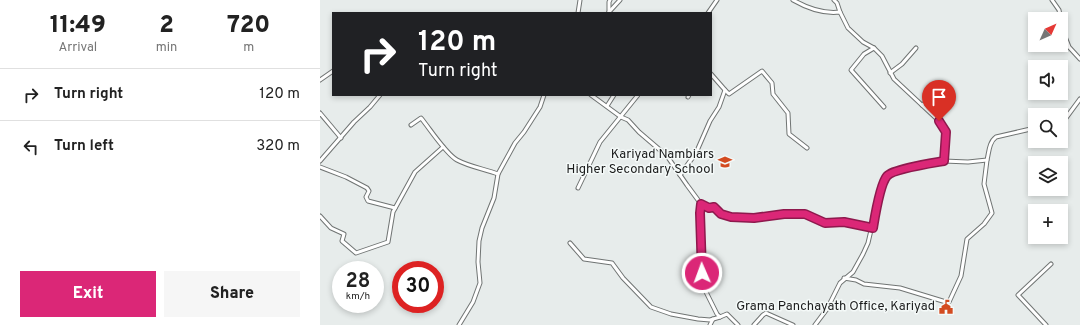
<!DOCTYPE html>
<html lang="en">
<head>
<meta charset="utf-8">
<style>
	:root { --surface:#fff; --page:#f6f6f6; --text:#222; --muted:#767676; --line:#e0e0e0; --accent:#db2777 }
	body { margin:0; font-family:Overpass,sans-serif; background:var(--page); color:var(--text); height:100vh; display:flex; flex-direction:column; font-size:15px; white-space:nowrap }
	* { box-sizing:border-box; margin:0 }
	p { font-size:13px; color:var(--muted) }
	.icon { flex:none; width:22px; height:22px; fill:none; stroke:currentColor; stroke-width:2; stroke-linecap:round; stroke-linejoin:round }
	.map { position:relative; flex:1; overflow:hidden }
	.sheet { display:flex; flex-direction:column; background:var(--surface); width:320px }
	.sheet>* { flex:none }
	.top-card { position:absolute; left:12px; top:12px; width:380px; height:84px; border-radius:0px; box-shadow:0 2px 6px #0003; background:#202124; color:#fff; overflow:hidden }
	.needle { width:26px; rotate:45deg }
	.fabs { position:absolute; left:708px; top:12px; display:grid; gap:8px }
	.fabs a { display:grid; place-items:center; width:40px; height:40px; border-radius:0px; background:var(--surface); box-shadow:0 2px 6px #0003; font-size:20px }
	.speed { position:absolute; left:12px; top:261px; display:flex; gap:8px; font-size:20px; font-weight:700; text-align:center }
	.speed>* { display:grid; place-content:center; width:52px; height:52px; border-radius:50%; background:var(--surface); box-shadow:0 2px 6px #0003; line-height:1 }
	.speed small { font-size:10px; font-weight:400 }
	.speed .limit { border:6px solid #d22; background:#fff; color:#111 }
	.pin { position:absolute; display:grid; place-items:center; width:34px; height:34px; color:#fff; margin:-41px -17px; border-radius:50% 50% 50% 0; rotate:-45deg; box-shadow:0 0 4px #0007 }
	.pin .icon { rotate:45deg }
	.me { position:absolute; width:44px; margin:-22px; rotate:358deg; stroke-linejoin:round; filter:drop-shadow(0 0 3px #0008) }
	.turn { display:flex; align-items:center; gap:14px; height:84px; padding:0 20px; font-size:18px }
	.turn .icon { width:52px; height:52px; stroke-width:2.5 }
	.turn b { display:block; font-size:28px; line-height:34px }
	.eta { display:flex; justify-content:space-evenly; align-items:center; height:68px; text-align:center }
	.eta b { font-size:24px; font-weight:800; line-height:28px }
	.action { display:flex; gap:8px; margin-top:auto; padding:8px 20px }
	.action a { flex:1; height:46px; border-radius:0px; background:var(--accent); color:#fff; font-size:16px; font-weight:800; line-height:46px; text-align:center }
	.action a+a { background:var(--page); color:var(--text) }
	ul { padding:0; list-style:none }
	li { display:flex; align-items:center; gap:12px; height:52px; padding:0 20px; border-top:1px solid var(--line) }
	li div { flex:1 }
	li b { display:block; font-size:15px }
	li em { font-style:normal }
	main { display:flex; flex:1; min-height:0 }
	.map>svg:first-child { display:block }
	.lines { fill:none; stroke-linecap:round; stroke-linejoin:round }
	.minor-casing { stroke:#707473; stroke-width:5 }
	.minor { stroke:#fff; stroke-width:3 }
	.route-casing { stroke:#8e194d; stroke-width:10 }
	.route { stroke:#db2777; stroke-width:7 }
	.labels { text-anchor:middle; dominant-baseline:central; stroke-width:3; stroke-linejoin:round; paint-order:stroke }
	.poi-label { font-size:13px; fill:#1a1b1b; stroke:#f4f9f8; text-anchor:end }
</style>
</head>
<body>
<main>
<section class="sheet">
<div class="eta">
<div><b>11:49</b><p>Arrival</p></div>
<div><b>2</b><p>min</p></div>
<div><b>720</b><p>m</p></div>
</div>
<ul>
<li><svg class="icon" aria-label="right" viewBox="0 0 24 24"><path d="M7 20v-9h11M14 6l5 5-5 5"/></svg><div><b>Turn right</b></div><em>120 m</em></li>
<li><svg class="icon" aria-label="left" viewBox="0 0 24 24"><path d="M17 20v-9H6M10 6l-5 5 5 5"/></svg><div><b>Turn left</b></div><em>320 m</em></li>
</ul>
<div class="action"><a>Exit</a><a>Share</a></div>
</section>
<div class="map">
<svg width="760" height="325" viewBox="0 0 760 325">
	<rect width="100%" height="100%" fill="#e7eceb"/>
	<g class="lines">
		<defs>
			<g id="minor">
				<path d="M473 0C487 8 504 14 520 12L528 28 543 42 554 48 562 56 574 79 619 121 626 132 624 161"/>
				<polyline points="514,0 517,3 520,12"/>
				<polyline points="732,0 739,10 744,34 749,47 760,59"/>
				<polyline points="289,12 300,0"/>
				<polyline points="289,12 289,2 290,0"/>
				<polyline points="258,13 260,0"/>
				<polyline points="388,13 397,0"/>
				<polyline points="554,48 544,54 531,70 564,107"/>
				<polyline points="570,73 582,64 596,48"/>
				<polyline points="0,80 13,71"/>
				<polyline points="405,90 409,94 442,71 452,83 453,94 468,113 469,134 487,148"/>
				<polyline points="271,95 301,117 308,120 319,132 347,156 367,185 381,204 389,208 394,207 401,214 411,217 434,218 464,214 485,214 505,223 524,222 553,228"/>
				<polyline points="368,97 369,95"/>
				<polyline points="602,105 619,93"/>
				<polyline points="287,106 294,95"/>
				<polyline points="0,113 21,138"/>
				<polyline points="741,123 746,118 760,99"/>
				<path d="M91 125 101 118C110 129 126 154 137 160 150 167 165 169 178 174"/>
				<polyline points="0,161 34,122 50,107 60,95"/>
				<polyline points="0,167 26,177 47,188 49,191 46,197 48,201 75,208"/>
				<polyline points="360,175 376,153 390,121 399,107 405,90 391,74"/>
				<polyline points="258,188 280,142 318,95"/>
				<polyline points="381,204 380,213 383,286 397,314 400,317 407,314 418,325"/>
				<polyline points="0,216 11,228 24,234 22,241 36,253 68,242 73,212 95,172 123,147"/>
				<polyline points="250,243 264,259 292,263 303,278 331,307 351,314 378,319 390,320 400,317"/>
				<polyline points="524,278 536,280 544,284 580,288 626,302 629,302 641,276 647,239 664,224 672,213 664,184 667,160"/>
				<polyline points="139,325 153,302 160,283 158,262 159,241 162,228 174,198 178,174 195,143 204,132 220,107 224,95"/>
				<polyline points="390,325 393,319"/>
				<polyline points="434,325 443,315 446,313 473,325"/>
				<path d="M495 325 507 309 520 283 533 272 543 254 548 243 558 200 565 179 568 175 578 171 624 161 648 162 667 160C669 152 669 142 676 137L715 128"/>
				<polyline points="726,325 698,295 731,264"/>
			</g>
		</defs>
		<!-- minor casing -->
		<use href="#minor" class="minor-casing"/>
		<!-- minor -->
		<use href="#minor" class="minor"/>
	</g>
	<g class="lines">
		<defs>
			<path id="route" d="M382 273 380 213 381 204 389 208 394 207 401 214 411 217 434 218 464 214H485L505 223 524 222 553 228C555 216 560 184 567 176 573 169 613 163 624 161L626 132 619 121"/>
		</defs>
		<!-- route casing -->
		<use href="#route" class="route-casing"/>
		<!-- route -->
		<use href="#route" class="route"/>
	</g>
	<!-- icons -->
	<defs>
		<symbol id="school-bare" viewBox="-9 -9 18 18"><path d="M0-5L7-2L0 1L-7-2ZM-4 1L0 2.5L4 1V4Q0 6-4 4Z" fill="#d34b20" stroke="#f4f9f8" stroke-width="2.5" paint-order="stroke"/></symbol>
		<symbol id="civic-bare" viewBox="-9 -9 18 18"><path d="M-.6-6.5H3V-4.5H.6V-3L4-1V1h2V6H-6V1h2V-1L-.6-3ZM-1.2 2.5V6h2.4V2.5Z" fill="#d34b20" stroke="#f4f9f8" stroke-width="2.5" paint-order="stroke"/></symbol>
	</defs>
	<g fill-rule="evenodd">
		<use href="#school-bare" x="395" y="152" width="20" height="20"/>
		<use href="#civic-bare" x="616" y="297" width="20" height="20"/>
	</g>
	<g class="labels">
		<!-- poi labels -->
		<g class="poi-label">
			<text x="394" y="155">Kariyad Nambiars<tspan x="394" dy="15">Higher Secondary School</tspan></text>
			<text x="615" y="307">Grama Panchayath Office, Kariyad</text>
		</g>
	</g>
</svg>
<div class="fabs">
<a><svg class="needle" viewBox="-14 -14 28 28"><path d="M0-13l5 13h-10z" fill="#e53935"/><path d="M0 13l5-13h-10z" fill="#767676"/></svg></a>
<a><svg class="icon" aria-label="sound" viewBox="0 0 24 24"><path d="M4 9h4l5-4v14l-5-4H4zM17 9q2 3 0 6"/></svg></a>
<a><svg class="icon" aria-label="search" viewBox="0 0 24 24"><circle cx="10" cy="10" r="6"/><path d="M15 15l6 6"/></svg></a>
<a><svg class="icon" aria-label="layers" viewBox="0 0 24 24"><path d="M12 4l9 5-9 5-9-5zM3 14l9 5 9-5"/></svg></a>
<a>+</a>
</div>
<div class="speed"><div>28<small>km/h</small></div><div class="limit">30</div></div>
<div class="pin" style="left:619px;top:121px;background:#d93025"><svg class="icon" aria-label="arrive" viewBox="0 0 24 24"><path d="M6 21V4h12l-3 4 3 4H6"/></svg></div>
<svg class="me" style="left:382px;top:273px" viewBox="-20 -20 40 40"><circle r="17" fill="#db2777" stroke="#fff" stroke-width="3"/><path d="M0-11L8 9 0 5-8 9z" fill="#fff"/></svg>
<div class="top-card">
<div class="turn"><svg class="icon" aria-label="right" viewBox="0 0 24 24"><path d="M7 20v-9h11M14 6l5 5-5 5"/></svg><div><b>120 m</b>Turn right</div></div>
</div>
</div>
</main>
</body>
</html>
